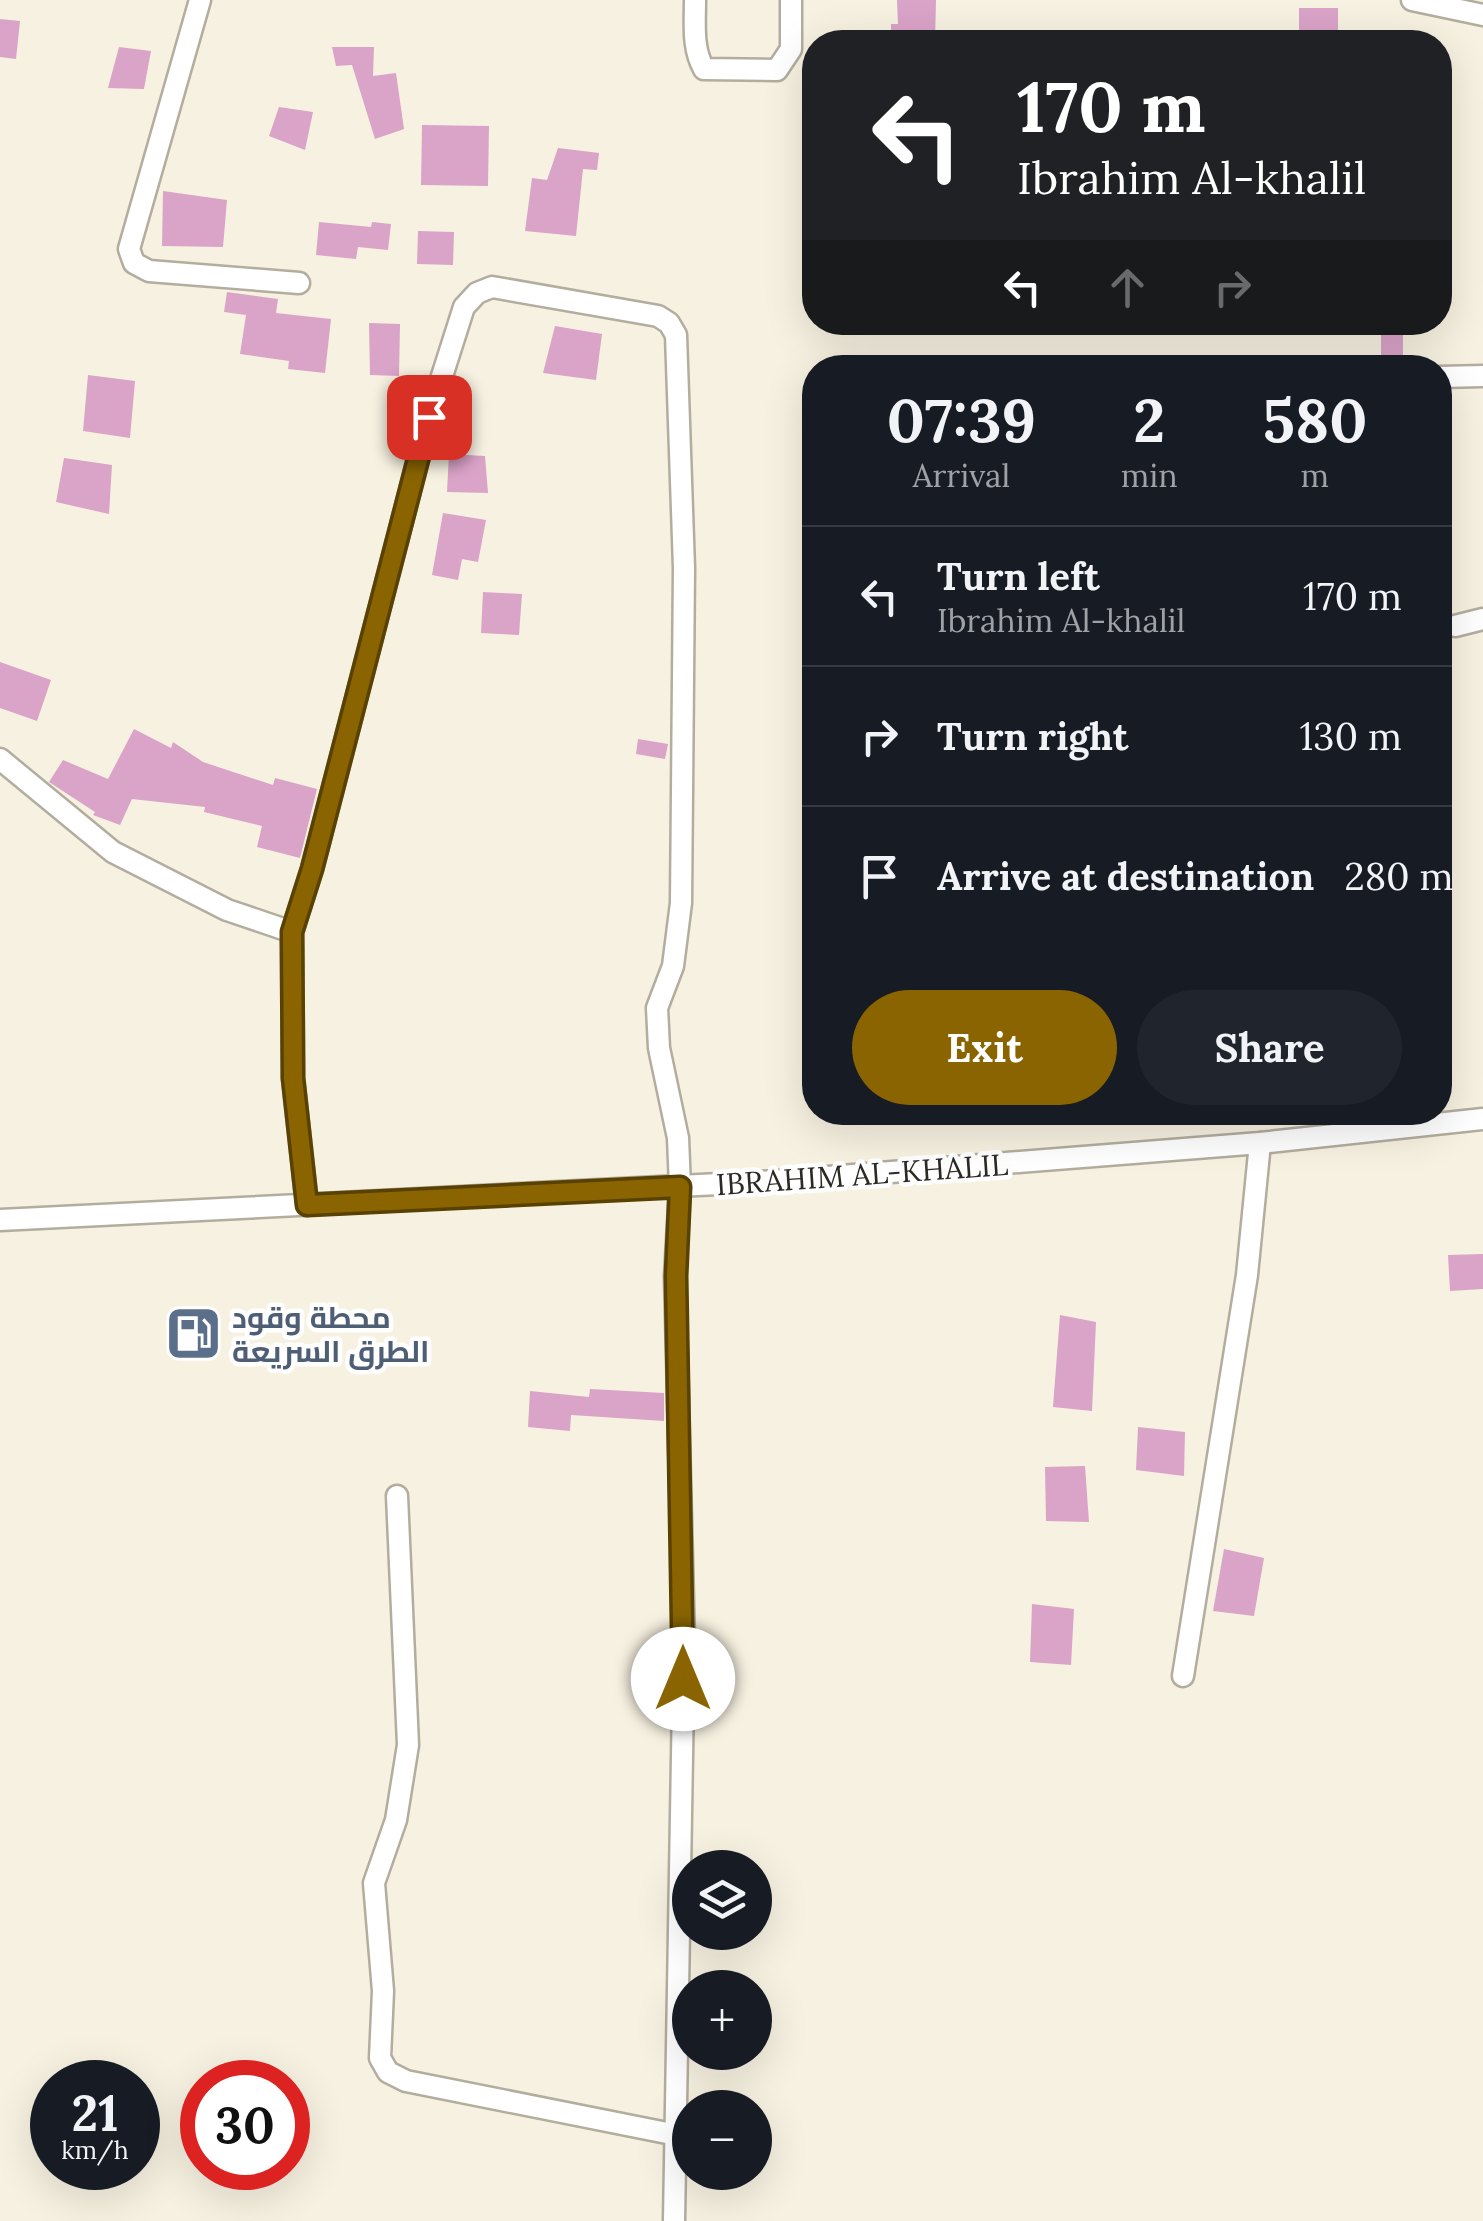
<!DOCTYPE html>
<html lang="en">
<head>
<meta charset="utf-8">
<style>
	:root { --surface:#171b24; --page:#20242c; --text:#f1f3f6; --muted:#9ea1a6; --line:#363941; --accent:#896401 }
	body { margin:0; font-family:Lora,Cairo,serif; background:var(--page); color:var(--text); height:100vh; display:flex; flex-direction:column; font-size:38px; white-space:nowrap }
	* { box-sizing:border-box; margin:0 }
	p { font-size:32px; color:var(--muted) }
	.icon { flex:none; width:55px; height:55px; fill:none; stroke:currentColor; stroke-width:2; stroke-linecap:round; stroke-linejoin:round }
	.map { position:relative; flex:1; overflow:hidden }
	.side { position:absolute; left:802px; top:355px; width:650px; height:770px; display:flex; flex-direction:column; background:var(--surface); border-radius:40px; box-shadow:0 10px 40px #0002 }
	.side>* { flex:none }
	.hud { position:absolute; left:802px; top:30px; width:650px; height:305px; border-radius:40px; box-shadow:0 10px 40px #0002; background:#202124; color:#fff; overflow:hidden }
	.tools { position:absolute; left:672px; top:1850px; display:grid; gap:20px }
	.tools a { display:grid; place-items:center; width:100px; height:100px; border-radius:50%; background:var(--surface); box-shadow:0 10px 40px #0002; font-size:50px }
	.speed { position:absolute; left:30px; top:2060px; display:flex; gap:20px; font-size:50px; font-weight:700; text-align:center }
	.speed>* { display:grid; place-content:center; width:130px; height:130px; border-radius:50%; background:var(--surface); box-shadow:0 10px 40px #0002; line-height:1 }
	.speed small { font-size:25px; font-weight:400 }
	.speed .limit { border:15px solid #d22; background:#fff; color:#111 }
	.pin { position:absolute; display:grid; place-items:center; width:85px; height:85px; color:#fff; margin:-42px; border-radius:20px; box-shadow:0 5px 15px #0006 }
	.me { position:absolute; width:110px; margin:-55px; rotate:0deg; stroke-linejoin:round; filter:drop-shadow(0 0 8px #0008) }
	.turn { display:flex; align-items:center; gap:35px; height:210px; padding:0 50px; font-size:45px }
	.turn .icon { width:130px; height:130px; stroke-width:2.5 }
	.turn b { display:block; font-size:70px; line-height:85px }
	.lanes { display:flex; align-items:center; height:95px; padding:0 50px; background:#0003; justify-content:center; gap:50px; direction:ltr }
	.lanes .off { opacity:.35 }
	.eta { display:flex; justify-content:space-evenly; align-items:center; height:170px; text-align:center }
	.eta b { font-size:60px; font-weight:700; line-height:70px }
	.primary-button { display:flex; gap:20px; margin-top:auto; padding:20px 50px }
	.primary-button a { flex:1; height:115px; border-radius:60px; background:var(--accent); color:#fff; font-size:40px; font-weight:700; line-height:115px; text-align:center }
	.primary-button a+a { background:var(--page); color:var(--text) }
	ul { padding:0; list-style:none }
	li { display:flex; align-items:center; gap:30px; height:140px; padding:0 50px; border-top:2px solid var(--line) }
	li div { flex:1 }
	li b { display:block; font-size:38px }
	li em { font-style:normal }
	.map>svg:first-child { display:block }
	.building { fill:#daa3c8 }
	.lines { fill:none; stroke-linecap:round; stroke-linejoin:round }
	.minor-casing { stroke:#b3ad9f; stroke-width:25 }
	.minor { stroke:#fff; stroke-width:20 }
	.route-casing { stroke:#594101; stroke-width:25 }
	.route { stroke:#896401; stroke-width:18 }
	.labels { text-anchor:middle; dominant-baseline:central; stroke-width:9; stroke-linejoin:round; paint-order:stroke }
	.street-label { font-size:30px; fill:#2b2923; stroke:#fefefe }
	.service-label { font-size:30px; font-weight:bold; fill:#4e5e75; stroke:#fefefe; text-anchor:start }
</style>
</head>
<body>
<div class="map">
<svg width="1483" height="2221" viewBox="0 0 1483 2221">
	<rect width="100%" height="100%" fill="#f7f1e1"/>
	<!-- building -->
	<g class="building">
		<polygon points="897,0 936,0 935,42 891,42 891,24 898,24"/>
		<rect x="1299" y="8" width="39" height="34"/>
		<polygon points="0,19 20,21 16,59 0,57"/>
		<polygon points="119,47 151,51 144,89 108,88"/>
		<polygon points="332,47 374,47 373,76 396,73 404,129 375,139 352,65 336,66"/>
		<polygon points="279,107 313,112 305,150 269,136"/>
		<polygon points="422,125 489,126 488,186 421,185"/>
		<polygon points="558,148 599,153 597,170 583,169 576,236 525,231 532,178 547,180"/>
		<polygon points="163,191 227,200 223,247 162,246"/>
		<polygon points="319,222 371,227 372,222 391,224 388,250 358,247 356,259 316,255"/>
		<polygon points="418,231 454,232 453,265 417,264"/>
		<polygon points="227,292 278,299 276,313 331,319 325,373 288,369 289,361 240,354 246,315 224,312"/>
		<polygon points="369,323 400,324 399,376 370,375"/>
		<polygon points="555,326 602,334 596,380 543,373"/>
		<rect x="1381" y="328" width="22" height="27"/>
		<polygon points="88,375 135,381 130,438 83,431"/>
		<polygon points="449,454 485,456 488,493 447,492"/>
		<polygon points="64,458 112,465 109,514 56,502"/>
		<polygon points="443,513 486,520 478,562 462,559 458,580 432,575"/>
		<polygon points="483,592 522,594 519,635 481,633"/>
		<polygon points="0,662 51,680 37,721 0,708"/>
		<polygon points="134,729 171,748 173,742 203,762 273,785 275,778 317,789 300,858 257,847 262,826 204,812 205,807 132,799 120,825 93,815 95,812 49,782 63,760 108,779"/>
		<polygon points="638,739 668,744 665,759 636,754"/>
		<polygon points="1483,1254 1483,1289 1450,1291 1448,1255"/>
		<polygon points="1060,1315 1096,1322 1092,1411 1053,1407"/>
		<polygon points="590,1389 664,1393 664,1421 571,1415 570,1431 528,1427 530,1391 589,1397"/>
		<polygon points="1138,1427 1185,1432 1184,1476 1136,1470"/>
		<polygon points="1085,1466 1089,1522 1046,1521 1045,1467"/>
		<polygon points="1224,1549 1264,1558 1254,1616 1213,1611"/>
		<polygon points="1032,1604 1074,1609 1071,1665 1030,1662"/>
	</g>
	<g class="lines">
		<defs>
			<g id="minor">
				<polyline points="200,0 129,249 134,263 149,271 299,283"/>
				<path d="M695 0C695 23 692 49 704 69L777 70 791 49V0"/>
				<polyline points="1412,0 1483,15"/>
				<polyline points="1440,377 1483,376"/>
				<polyline points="1455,626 1483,619"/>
				<polyline points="0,759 113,852 227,910 292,932"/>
				<polyline points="307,1205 293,1078 292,932 312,869 429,417 464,307 477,293 492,287 658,316 669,323 676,335 684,568 681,903 673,966 657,1008 659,1048 678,1138 680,1187 675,1276 684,1641 674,2221"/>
				<polyline points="0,1220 777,1181 1260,1143 1483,1119"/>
				<polyline points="397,1496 408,1745 396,1820 374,1883 383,1991 380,2058 388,2072 406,2081 677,2135"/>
				<polyline points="1183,1676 1247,1275 1260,1143"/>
			</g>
		</defs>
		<!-- minor casing -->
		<use href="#minor" class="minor-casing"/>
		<!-- minor -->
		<use href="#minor" class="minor"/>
	</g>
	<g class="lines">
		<defs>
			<polyline id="route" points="429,417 312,869 292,932 293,1078 307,1205 680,1187 676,1276 683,1679"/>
		</defs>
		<!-- route casing -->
		<use href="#route" class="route-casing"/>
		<!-- route -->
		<use href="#route" class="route"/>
	</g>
	<!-- icons -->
	<defs>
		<symbol id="fuel-square" viewBox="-11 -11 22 22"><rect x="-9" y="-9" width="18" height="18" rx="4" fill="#5c6f8a" stroke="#fefefe"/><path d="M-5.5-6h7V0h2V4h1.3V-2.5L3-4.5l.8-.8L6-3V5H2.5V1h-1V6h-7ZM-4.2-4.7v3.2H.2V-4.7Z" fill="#fff"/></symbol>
	</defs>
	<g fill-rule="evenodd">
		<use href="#fuel-square" x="162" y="1302" width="63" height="63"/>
	</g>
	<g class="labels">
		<!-- street labels -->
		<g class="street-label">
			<text transform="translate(862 1174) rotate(-4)">IBRAHIM AL-KHALIL</text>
		</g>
		<!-- service labels -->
		<g class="service-label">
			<text x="232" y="1317">محطة وقود<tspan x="232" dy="34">الطرق السريعة</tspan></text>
		</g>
	</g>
</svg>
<div class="tools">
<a><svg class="icon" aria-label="layers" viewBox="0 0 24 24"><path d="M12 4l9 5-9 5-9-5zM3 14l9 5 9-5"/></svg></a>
<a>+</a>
<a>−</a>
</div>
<div class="speed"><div>21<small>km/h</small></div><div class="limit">30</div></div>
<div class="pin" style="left:429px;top:417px;background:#d93025"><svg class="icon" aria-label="arrive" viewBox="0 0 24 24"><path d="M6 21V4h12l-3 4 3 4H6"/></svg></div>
<svg class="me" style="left:683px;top:1679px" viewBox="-20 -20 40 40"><circle r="19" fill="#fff"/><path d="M0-13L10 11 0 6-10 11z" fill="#896401"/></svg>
<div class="hud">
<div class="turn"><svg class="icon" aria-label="left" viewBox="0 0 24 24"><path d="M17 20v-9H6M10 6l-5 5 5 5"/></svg><div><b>170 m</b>Ibrahim Al-khalil</div></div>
<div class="lanes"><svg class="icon" aria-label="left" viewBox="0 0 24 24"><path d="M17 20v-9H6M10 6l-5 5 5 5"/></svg><svg class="icon off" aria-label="ahead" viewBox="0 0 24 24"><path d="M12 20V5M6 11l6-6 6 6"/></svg><svg class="icon off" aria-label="right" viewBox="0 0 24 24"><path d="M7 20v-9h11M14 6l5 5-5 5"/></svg></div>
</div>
<section class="side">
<div class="eta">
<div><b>07:39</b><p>Arrival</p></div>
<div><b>2</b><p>min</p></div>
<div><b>580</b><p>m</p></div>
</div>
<ul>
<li><svg class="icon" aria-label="left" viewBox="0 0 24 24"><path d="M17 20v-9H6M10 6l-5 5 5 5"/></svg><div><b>Turn left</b><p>Ibrahim Al-khalil</p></div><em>170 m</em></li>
<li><svg class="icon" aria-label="right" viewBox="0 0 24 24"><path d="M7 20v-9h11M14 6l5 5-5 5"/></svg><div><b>Turn right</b></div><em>130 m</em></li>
<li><svg class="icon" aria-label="arrive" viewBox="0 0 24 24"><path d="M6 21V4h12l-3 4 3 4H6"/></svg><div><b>Arrive at destination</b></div><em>280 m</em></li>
</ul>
<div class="primary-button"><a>Exit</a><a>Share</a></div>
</section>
</div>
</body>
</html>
